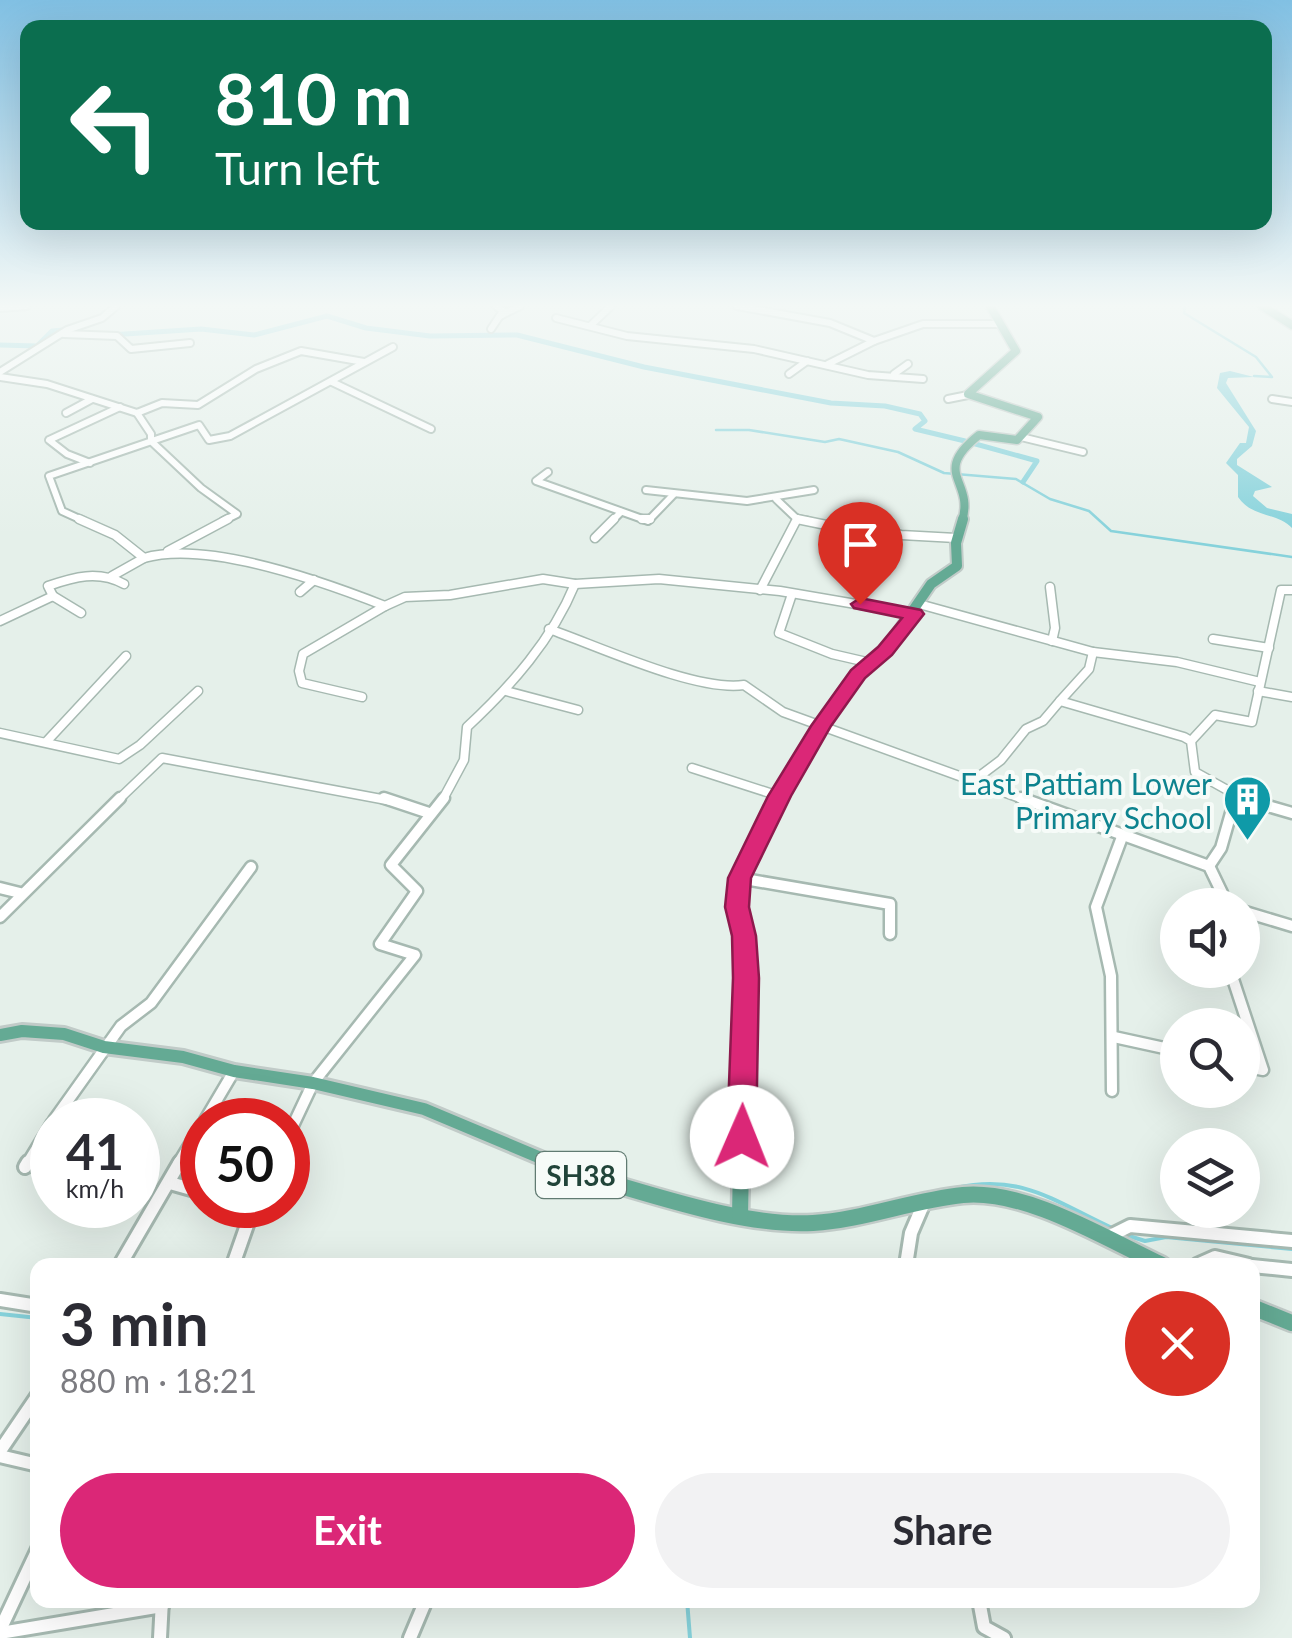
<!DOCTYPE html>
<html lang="en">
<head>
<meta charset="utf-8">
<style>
	:root { --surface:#fff; --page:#f2f2f3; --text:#2b2b33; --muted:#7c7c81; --accent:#db2777 }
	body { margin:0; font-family:Lato,sans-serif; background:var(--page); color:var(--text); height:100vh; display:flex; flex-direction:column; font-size:38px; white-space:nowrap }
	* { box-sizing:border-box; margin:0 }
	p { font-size:32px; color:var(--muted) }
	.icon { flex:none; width:55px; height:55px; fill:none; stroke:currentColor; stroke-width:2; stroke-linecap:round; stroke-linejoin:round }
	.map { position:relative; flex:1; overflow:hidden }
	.sheet { position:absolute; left:30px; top:1258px; width:1230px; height:350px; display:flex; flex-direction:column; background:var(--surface); border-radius:20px; box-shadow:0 10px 40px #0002 }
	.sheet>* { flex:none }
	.guide { position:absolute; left:20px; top:20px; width:1252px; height:210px; border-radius:20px; box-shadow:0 10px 40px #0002; background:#0b6e4f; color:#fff; overflow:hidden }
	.controls { position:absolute; left:1160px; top:888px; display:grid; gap:20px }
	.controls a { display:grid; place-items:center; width:100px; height:100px; border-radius:50%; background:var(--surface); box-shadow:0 10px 40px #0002; font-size:50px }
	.speed { position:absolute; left:30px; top:1098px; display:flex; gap:20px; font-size:50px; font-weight:700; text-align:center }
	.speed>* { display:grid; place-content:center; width:130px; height:130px; border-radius:50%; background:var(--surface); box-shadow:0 10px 40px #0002; line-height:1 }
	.speed small { font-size:25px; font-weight:400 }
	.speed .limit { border:15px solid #d22; background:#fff; color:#111 }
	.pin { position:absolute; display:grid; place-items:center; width:85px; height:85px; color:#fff; margin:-102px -42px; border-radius:50% 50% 50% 0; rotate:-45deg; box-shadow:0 0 10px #0007 }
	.pin .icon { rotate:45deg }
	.me { position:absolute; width:110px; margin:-55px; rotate:1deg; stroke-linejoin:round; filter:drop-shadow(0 0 8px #0008) }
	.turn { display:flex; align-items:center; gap:35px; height:210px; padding:0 30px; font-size:45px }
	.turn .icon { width:130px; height:130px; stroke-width:2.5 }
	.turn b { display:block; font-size:70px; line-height:85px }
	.round { display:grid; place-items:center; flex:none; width:105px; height:105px; border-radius:52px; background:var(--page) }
	.head { display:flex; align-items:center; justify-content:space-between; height:170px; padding:0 30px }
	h1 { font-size:60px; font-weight:700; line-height:75px }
	.action { display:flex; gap:20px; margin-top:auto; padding:20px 30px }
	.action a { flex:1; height:115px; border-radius:60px; background:var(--accent); color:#fff; font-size:40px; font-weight:700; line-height:115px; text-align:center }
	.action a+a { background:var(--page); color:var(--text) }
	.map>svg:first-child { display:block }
	.water { fill:#86d2db }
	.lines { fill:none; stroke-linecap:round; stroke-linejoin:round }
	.stream-far1 { stroke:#86d2db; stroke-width:2.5 }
	.stream { stroke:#86d2db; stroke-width:4 }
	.canal { stroke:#86d2db; stroke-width:5 }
	.minor-far3-casing { stroke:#a6b9b1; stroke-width:10 }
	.minor-far2-casing { stroke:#a6b9b1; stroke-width:11 }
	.minor-far1-casing { stroke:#a6b9b1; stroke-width:15 }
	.minor-casing { stroke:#a6b9b1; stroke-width:18 }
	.major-far3-casing { stroke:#c1cbc8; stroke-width:11 }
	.major-far2-casing { stroke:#c1cbc8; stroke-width:14 }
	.major-far1-casing { stroke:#c1cbc8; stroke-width:18 }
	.major-casing { stroke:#c1cbc8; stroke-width:21 }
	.minor-far3 { stroke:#fff; stroke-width:6 }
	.minor-far2 { stroke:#fff; stroke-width:8 }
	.minor-far1 { stroke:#fff; stroke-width:10 }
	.minor { stroke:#fff; stroke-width:12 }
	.major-far3 { stroke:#64aa94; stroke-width:8 }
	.major-far2 { stroke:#64aa94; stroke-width:10 }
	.major-far1 { stroke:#64aa94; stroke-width:12 }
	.major { stroke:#64aa94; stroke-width:16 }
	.route { fill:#db2777; stroke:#8e194d; stroke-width:2.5 }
	.labels { text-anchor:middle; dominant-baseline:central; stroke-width:8; stroke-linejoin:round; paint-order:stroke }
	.shield { fill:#f6fbf8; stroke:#617b72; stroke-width:2.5 }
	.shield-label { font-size:28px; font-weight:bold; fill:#214439 }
	.culture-label { font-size:30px; fill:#0d838f; stroke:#f6fbf8; text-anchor:end }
</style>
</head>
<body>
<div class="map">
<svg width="1292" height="1638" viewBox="0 0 1292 1638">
	<rect width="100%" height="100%" fill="#e5f0ea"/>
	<!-- water -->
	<path class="water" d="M1230 371 1254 377 1228 378 1226 383 1256 431 1252 446 1237 459V465L1272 487 1255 491 1253 496 1267 508 1292 514V528C1277 512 1252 518 1238 497V475L1226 463 1240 443H1246L1249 427 1217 388 1220 373Z"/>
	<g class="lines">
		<!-- stream-far1 -->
		<g class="stream-far1">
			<polyline points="1185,306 1184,313 1256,357 1272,377 1254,376"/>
			<polyline points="716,430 749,430 825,442 839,439 898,452 944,473 1016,479 1050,499 1089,511 1111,531 1292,557"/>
		</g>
		<!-- stream -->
		<g class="stream">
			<path d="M956 1188C1022 1173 1055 1202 1112 1228"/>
			<polyline points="1126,1235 1145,1241 1166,1237 1292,1249"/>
			<polyline points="0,1314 38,1318"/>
			<polyline points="687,1600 690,1638"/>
		</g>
		<!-- canal -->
		<g class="canal">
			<polyline points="110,335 201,329 254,335 327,316 366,328 430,336 517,335 644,367 831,403 885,406 920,414 925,421 915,429 965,441"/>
			<polyline points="0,345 37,346 52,331 63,330"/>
			<polyline points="972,443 1037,461 1023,482"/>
		</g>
		<defs>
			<g id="minor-far3">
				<polyline points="737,306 830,323 874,341 923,324 999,324"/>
				<polyline points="0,308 27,306"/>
				<polyline points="500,316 520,306"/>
				<polyline points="556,318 627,336 754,349 868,375 923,379"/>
				<polyline points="590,326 611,306"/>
				<polyline points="491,329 503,311 496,306"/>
				<polyline points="64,334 117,336 131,349 190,343"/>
				<polyline points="828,364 874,341"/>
				<polyline points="0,372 67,330 102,318 116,306"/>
				<polyline points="789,374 807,361"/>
				<polyline points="894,374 908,364"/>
				<polyline points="0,377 47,384 137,413 162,403 198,405 256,369 301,351 364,362"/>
				<polyline points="332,382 431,429"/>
				<polyline points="948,399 968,395"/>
				<polyline points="1272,399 1292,402"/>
				<polyline points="66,413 92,399"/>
				<polyline points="137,413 151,434 151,441 201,488 237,514 223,521"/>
				<polyline points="1021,437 1083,452"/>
				<polyline points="90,463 67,454 49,440 120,407"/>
				<polyline points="548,472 536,481 648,521 674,494"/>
				<polyline points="646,490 747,501 814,490"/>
				<polyline points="776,499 797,519 809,521"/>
				<polyline points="84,521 62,511 49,476 199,425 209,440 230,436 393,347"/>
				<polyline points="612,521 621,512"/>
			</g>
			<g id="minor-far2">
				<path d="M79 519 115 535 144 558C207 540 324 582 385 606L405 597 450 595 543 579 575 584C552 640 511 686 467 727L464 760 442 801"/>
				<polyline points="642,519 650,519"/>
				<polyline points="797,519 836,527 867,525 901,535 956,538"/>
				<polyline points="595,538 614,519"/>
				<polyline points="168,551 228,519"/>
				<polyline points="112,576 144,558"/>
				<polyline points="575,584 659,579 780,591 914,614"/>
				<polyline points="1050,587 1055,628 1052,641"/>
				<polyline points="760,590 797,519"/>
				<polyline points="300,592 314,580"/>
				<polyline points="792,594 779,633 832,654 871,663"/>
				<path d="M53 596 48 586C74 577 98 570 124 584"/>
				<polyline points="919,604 1093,652 1089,669 1060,701 1184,737 1191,741 1195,772 1247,801"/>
				<polyline points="0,621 53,596 81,613"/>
				<path d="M549 629C598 646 696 692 744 685L783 712 1028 801"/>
				<polyline points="1213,639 1269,648"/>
				<polyline points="1093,652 1177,662 1260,682"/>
				<polyline points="506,691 578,710"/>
				<polyline points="1258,691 1292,697"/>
				<polyline points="362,697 302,683 299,671 303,654 385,606"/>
				<polyline points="0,733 119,759 140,745 198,691"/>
				<polyline points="47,741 126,656"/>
				<polyline points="1191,741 1215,715 1252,722 1281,590 1292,590"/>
				<polyline points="692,768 779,796"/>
				<polyline points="973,781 1001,760 1026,729 1043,721 1060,701"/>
				<polyline points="117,801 162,758 392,801"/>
			</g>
			<g id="minor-far1">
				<polyline points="384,798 429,813"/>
				<polyline points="1021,798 1209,866 1222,893 1221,905"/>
				<polyline points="1240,798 1292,813"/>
				<polyline points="1209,866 1221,848 1235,799"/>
				<polyline points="739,878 890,904 890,934"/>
				<polyline points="0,888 20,893"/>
				<polyline points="1242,911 1292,926"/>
				<polyline points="0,917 120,798"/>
				<polyline points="1230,970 1263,1070 1242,1066"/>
				<polyline points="1114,1037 1178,1051"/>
				<polyline points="1112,1091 1111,976 1096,907 1122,837"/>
				<polyline points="54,1120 121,1026 151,1003 251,867"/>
				<polyline points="205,1120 234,1071"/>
				<polyline points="288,1136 313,1083 415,955 380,944 417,891 391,865 444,798"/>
				<polyline points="27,1164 52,1123"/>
				<polyline points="178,1164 202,1124"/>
			</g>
			<g id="minor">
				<polyline points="25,1167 28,1162"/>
				<polyline points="170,1183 202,1192"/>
				<polyline points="1108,1237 1130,1226 1292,1241"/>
				<polyline points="120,1265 180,1162"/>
				<polyline points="233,1265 254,1205"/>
				<polyline points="906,1265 911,1233 923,1205"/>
				<polyline points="1197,1265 1215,1257 1249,1265"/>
				<polyline points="1252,1266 1292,1270"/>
				<polyline points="0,1300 38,1306"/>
				<polyline points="0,1451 38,1395"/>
				<polyline points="0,1456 38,1465"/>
				<polyline points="979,1600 984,1627 1004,1638"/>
				<polyline points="0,1630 38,1549"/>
				<polyline points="0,1633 162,1606"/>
				<polyline points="160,1638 162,1600"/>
				<polyline points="410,1638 426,1600"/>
			</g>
			<g id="major-far3">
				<polyline points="1262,306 1292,325"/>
				<path d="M962 521C975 480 930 474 979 435L1017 440 1038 417 968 394 1016 351 990 306"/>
			</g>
			<polyline id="major-far2" points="777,801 821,725 858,674 885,651 931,584 957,566 956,543 963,519"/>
			<g id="major-far1">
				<polyline points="0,1035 22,1031 64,1034 104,1047 183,1057 234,1071 313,1083 424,1109 555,1164"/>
				<polyline points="741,1164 746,978 744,935 737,907 739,878 778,798"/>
			</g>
			<g id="major">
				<path d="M549 1162 575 1173C647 1192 739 1227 813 1223 863 1220 913 1200 963 1195 1026 1189 1106 1239 1162 1265"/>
				<polyline points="740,1216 741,1162"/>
				<polyline points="1252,1307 1292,1323"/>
			</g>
		</defs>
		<!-- minor-far3 casing -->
		<use href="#minor-far3" class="minor-far3-casing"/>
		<!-- minor-far2 casing -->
		<use href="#minor-far2" class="minor-far2-casing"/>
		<!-- minor-far1 casing -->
		<use href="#minor-far1" class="minor-far1-casing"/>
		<!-- minor casing -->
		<use href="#minor" class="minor-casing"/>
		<!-- major-far3 casing -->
		<use href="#major-far3" class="major-far3-casing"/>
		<!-- major-far2 casing -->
		<use href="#major-far2" class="major-far2-casing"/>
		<!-- major-far1 casing -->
		<use href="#major-far1" class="major-far1-casing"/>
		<!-- major casing -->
		<use href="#major" class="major-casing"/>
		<!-- minor-far3 -->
		<use href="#minor-far3" class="minor-far3"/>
		<!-- minor-far2 -->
		<use href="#minor-far2" class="minor-far2"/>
		<!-- minor-far1 -->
		<use href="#minor-far1" class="minor-far1"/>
		<!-- minor -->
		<use href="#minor" class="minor"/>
		<!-- major-far3 -->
		<use href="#major-far3" class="major-far3"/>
		<!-- major-far2 -->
		<use href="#major-far2" class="major-far2"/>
		<!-- major-far1 -->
		<use href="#major-far1" class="major-far1"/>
		<!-- major -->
		<use href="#major" class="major"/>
	</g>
	<!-- sky -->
	<linearGradient id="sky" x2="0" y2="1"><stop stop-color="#81c0e3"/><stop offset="0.57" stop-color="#f3f8f6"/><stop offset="1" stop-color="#f3f8f6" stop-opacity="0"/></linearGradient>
	<rect width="1292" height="536" fill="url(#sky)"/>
	<!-- route -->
	<polygon class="route" points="860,598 921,610 924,614 892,655 865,678 831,726 791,796 751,878 749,907 756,936 759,978 756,1137 752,1146 742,1149 731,1146 727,1137 733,978 732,936 725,907 728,878 768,796 811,726 851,670 878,647 902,618 854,608 851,604"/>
	<!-- icons -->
	<defs>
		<symbol id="building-pin" viewBox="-11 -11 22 30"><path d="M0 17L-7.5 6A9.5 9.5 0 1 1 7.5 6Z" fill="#0f9aa8" stroke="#f6fbf8"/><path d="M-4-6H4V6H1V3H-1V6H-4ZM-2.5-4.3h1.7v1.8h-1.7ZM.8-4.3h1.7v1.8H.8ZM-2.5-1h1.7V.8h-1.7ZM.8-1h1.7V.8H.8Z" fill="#fff"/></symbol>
	</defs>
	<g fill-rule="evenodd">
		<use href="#building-pin" x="1220" y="772" width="55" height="75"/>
	</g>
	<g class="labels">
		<!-- shield labels -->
		<rect class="shield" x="536" y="1152" width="90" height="46" rx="8"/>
		<g class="shield-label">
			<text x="581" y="1175">SH38</text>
		</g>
		<!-- culture labels -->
		<g class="culture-label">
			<text x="1212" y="783">East Pattiam Lower<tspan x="1212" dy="34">Primary School</tspan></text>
		</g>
	</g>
</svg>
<div class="controls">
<a><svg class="icon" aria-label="sound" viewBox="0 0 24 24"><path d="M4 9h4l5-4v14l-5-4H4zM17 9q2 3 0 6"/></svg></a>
<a><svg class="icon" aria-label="search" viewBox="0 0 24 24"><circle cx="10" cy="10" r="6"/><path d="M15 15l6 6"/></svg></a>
<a><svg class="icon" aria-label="layers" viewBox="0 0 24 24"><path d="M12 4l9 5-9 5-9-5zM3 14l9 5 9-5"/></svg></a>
</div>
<div class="speed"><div>41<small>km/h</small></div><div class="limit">50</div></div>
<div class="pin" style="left:860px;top:604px;background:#d93025"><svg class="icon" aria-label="arrive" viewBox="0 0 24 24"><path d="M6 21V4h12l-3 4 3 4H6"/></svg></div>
<svg class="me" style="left:742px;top:1137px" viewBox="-20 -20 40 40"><circle r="19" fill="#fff"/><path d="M0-13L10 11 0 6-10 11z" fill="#db2777"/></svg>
<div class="guide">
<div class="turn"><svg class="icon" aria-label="left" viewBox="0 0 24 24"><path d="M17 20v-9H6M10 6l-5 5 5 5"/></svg><div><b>810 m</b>Turn left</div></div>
</div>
<section class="sheet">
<div class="head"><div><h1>3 min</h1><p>880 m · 18:21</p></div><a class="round" style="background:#d93025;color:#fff"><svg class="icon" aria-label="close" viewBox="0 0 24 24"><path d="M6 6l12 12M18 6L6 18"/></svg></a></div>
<div class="action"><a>Exit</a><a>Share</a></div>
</section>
</div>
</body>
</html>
